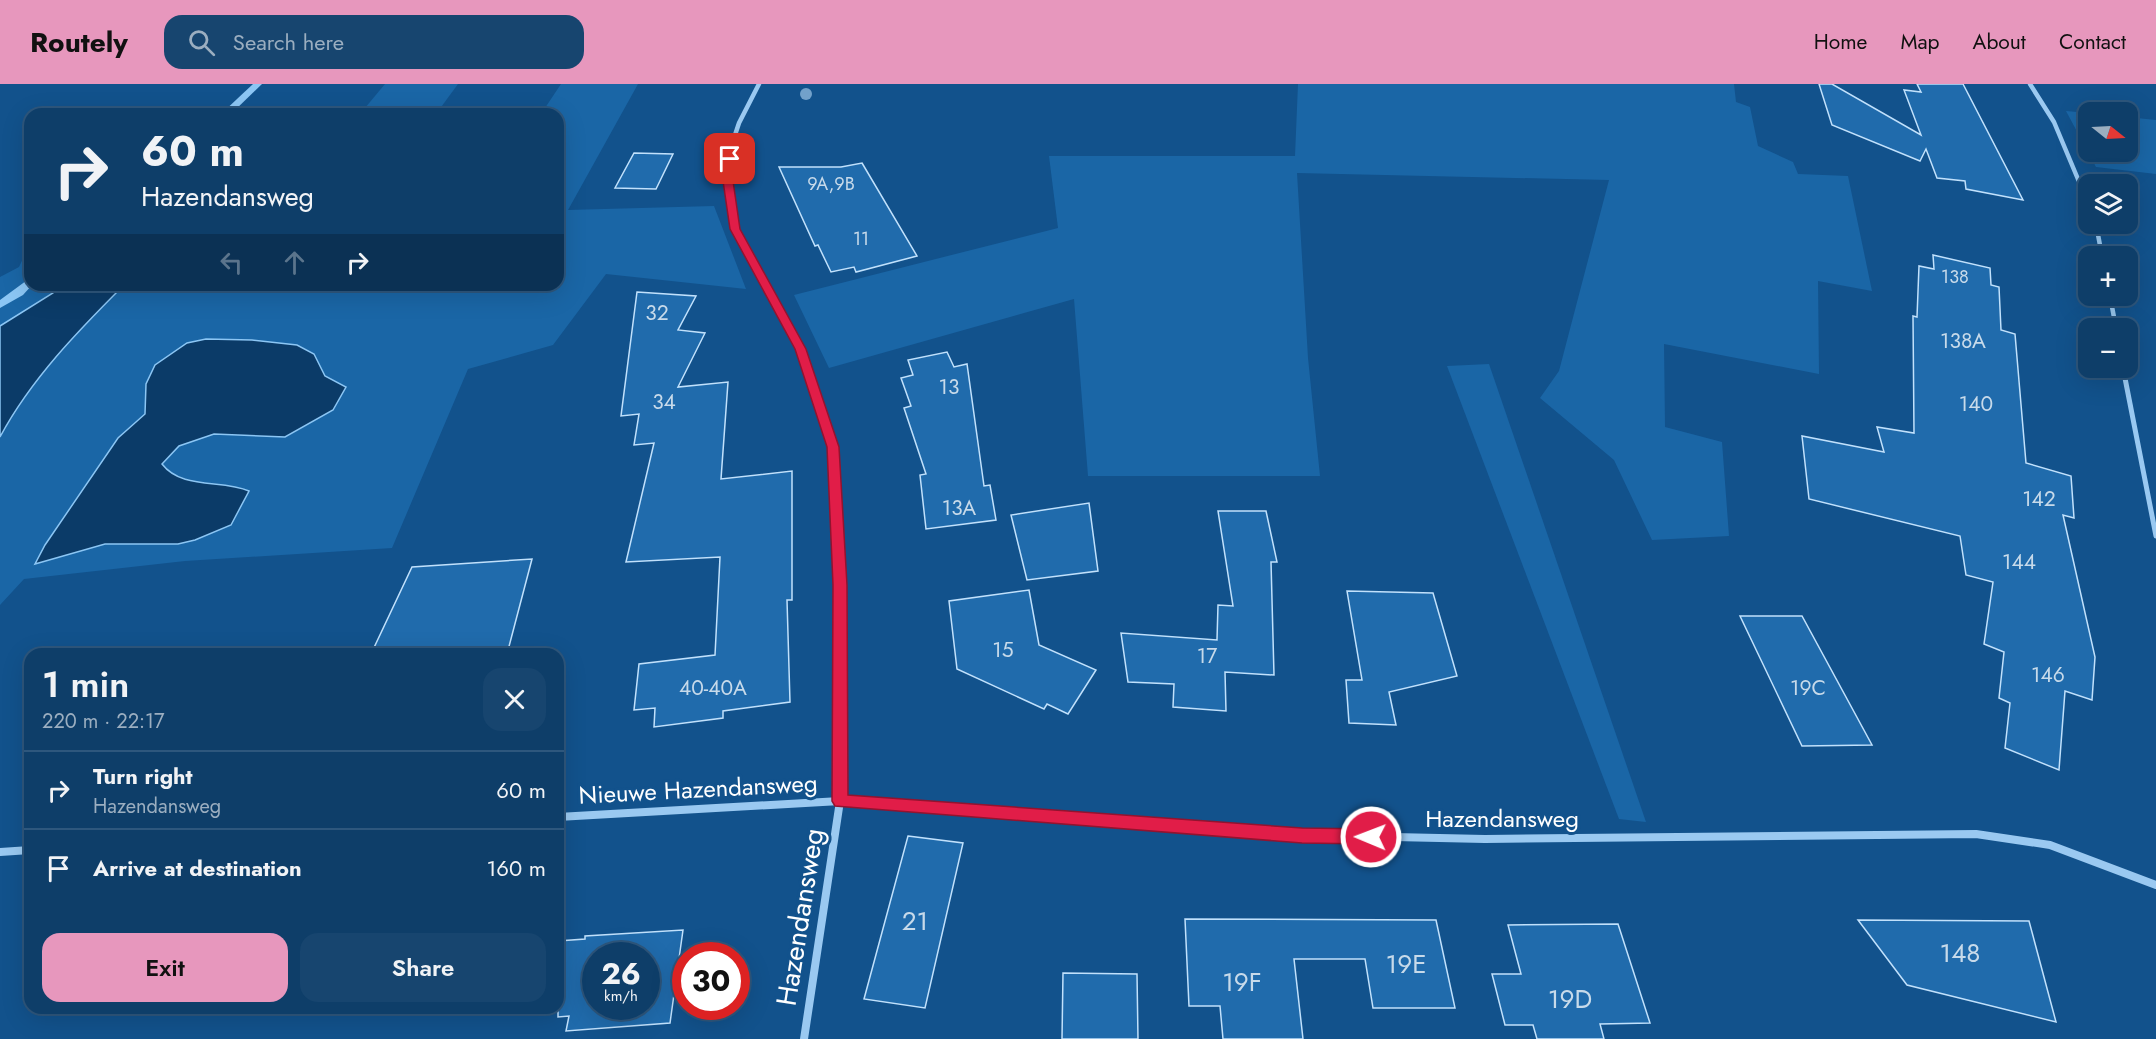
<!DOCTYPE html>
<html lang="en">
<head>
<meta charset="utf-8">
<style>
	:root { --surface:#0e3e69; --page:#17456f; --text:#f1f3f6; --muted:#9baec0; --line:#2e577d; --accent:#e797bd }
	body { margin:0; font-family:Jost,sans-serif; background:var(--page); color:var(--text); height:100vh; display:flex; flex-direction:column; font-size:22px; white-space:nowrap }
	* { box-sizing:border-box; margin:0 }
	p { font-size:20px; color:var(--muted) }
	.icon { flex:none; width:33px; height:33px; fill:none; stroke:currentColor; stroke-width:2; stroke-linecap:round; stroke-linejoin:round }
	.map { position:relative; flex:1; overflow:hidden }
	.side { position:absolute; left:24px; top:564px; width:540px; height:366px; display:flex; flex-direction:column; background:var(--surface); border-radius:18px; box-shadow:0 6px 24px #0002,0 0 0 2px var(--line) }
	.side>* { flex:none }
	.guide { position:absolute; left:24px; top:24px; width:540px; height:183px; border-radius:18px; box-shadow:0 6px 24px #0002,0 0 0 2px var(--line); background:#0e3e69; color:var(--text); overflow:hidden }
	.needle { width:39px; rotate:108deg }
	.tools { position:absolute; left:2078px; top:18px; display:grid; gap:12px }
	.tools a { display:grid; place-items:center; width:60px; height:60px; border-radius:12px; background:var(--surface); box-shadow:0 6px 24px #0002,0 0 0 2px var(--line); font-size:30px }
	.speed { position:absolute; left:582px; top:858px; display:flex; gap:12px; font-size:30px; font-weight:700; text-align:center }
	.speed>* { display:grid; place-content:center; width:78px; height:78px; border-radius:50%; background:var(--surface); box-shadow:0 6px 24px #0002,0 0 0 2px var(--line); line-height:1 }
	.speed small { font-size:15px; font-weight:400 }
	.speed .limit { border:9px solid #d22; background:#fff; color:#111 }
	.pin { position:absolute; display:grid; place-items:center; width:51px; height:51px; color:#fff; margin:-26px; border-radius:12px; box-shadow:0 3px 9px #0006 }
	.me { position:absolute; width:66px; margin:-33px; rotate:271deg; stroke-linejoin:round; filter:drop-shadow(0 0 4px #0008) }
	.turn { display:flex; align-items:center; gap:21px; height:126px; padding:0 18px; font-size:27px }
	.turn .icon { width:78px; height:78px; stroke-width:2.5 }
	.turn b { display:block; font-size:42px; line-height:51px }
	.lanes { display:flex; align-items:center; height:57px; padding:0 18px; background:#0003; justify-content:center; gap:30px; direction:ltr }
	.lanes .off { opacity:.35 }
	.round { display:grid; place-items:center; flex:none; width:63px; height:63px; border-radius:18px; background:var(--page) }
	.overview { display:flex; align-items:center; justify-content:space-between; height:102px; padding:0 18px }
	h1 { font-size:36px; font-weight:600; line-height:45px }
	.action { display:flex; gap:12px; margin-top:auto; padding:12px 18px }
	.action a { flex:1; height:69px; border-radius:18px; background:var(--accent); color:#111; font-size:24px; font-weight:600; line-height:69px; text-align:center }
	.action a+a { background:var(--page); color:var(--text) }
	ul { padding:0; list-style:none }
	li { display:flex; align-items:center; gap:18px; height:78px; padding:0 18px; border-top:2px solid var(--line) }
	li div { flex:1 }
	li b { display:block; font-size:22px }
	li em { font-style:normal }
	header { display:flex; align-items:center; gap:36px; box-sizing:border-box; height:84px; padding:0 30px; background:var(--accent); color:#111 }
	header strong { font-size:28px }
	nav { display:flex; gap:33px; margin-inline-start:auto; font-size:21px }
	.search { width:420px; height:54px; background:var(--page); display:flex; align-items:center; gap:15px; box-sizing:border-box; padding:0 21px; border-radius:18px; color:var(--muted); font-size:22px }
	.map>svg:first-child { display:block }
	.green { fill:#1a66a6; fill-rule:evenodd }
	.water { fill:#0b3b68; stroke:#8cc6f4; stroke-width:1.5 }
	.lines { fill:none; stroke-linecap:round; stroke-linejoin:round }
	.stream { fill:#8cc6f4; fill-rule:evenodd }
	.building { fill:#206bac; stroke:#c1e1fc; stroke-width:1.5; fill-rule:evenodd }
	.street-far2 { stroke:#9ac9f1; stroke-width:4.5 }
	.street-far1 { stroke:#9ac9f1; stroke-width:5 }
	.street { stroke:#9ac9f1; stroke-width:8 }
	.tree { fill:#72a1ca }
	.route { fill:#e11d48; stroke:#92132f; stroke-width:1.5 }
	.labels { text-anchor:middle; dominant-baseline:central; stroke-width:6; stroke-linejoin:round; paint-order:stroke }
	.far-number-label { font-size:18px; fill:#c7daea }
	.number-label { font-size:21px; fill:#c7daea }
	.street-label { font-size:24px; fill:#fff; stroke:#12528c }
	.near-number-label { font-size:26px; fill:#c7daea }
	.near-street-label { font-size:28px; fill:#fff; stroke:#12528c }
</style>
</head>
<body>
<header>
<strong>Routely</strong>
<div class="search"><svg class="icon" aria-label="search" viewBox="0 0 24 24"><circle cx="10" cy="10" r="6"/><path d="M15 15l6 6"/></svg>Search here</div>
<nav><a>Home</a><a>Map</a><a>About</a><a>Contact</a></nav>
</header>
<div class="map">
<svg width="2156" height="955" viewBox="0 0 2156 955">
	<rect width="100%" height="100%" fill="#12528c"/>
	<!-- green -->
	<g class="green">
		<polygon points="385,0 458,0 436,30 360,30"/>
		<path d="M561 0H638L568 126 714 122 746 205 606 190 553 261 468 285 392 464 185 477 24 495 0 521V353L34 299 92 233 124 201H558V30H541ZM207 255 252 256 314 270 325 292 346 303 333 326 286 353 214 350 179 362 162 380C184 405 221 394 249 407L239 425 195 456 179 460H105L36 480 45 461 118 354 145 330 146 300 187 259Z"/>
		<polygon points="1298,0 1734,0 1736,18 1750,23 1758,62 1793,78 1798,90 1848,92 1872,207 1818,197 1819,290 1664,260 1665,343 1722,358 1729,452 1652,456 1614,376 1540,314 1559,287 1609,96 1297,89 1308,274 1320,392 1088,392 1074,215 829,284 794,211 1058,144 1049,72 1295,72"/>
		<polygon points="2066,27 2088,29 2088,68 2127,68 2127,33 2156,36 2156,90 2096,83"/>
		<polygon points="30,160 30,201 59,201 53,209 0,242 0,193 19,183"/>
		<polygon points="1489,280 1646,738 1619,735 1447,282"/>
	</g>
	<!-- water -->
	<g class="water">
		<path d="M59 201H124C78 247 31 295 0 353V242L53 209Z"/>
		<path d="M206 255 252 256 297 261 314 270 325 292 346 303 333 326 285 353 214 350 179 362 162 380C182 406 222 395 249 407L231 441 195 456 178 460H105L35 480 45 461 118 354 145 330 146 300 155 281 187 259Z"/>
	</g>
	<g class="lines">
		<!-- stream -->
		<g class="stream">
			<polygon points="253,0 262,0 231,30 221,30"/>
			<polygon points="30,194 30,201 32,201 23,211 0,224 0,216"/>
		</g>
	</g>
	<!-- building -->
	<g class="building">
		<polygon points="1819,0 1832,0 1921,51 1904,6 1921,8 1917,0 1963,0 2023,116 1966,105 1965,97 1937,94 1926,65 1920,77 1832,41"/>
		<polygon points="634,69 673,70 656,105 615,104"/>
		<polygon points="862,79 917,172 856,188 854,183 831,188 818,161 815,162 779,83 841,83"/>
		<polygon points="1933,171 1990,184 1991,201 1999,203 2001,246 2015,250 2026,379 2071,392 2074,434 2063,431 2095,573 2092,616 2065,607 2059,686 2005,664 2010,619 1999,614 2004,568 1984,560 1993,498 1966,491 1960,452 1809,415 1802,352 1884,368 1877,343 1914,349 1913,232 1917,233 1919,182 1934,185"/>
		<polygon points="637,208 696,212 678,246 705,249 678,303 728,298 721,395 792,387 792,516 787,516 790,618 723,627 723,634 654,643 655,624 634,626 639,580 715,571 720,473 626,478 654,359 634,361 639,330 621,332"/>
		<polygon points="947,268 954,283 967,280 984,402 990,401 996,436 926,445 920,391 926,390 904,324 911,322 901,294 913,291 908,276"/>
		<polygon points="1089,419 1098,487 1027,496 1011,431"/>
		<polygon points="1218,427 1266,427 1277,478 1271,478 1274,591 1225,588 1226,627 1173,623 1174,600 1128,598 1121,549 1217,556 1218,521 1233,522"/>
		<polygon points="532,475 507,570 371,570 412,483"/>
		<polygon points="1029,506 1039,561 1096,586 1068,630 1047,620 1044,625 957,585 949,517"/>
		<polygon points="1347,507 1433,509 1457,592 1389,608 1396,641 1349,639 1346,596 1362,596"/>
		<polygon points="1740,532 1802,532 1872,661 1802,662"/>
		<polygon points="908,752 963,759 925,924 864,915"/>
		<polygon points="1185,835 1436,836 1455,924 1373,924 1365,875 1294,875 1303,955 1223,955 1220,922 1189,922"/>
		<polygon points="1858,836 2029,837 2056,938 1907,901"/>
		<polygon points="1618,840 1650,939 1600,940 1604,955 1537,955 1533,941 1505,941 1492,890 1521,890 1508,841"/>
		<path d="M683 846 670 939 566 947 569 932 558 933V857L585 855V852ZM596 872H646V922H596Z"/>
		<polygon points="1063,889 1137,890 1138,955 1062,955"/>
	</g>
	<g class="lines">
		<!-- street-far2 -->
		<g class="street-far2">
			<polyline points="759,0 739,39 732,60 727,90 735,145 789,245"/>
			<polyline points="2030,0 2054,38 2088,119"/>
			<polyline points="2096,140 2102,172"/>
			<polyline points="2110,212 2116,244"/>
		</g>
		<!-- street-far1 -->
		<g class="street-far1">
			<polyline points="788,244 800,265 833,363 840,501 840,557"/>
			<polyline points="2123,284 2156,452"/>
		</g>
		<!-- street -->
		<g class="street">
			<polyline points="558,733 840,717 1302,751 1485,755 1976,750 2050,761 2156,801"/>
			<polyline points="0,768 30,766"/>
			<polyline points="804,955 840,717 840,556"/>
		</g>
	</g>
	<!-- trees -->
	<circle class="tree" cx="806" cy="10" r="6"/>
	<!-- route -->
	<polygon class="route" points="726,73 734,75 732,90 740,145 806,265 839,363 847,501 848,711 1302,744 1371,745 1377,748 1379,753 1377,758 1371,760 1302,759 835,722 832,717 833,501 827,363 795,265 730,145 722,90"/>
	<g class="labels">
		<!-- far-number labels -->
		<g class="far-number-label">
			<text x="831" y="100">9A,9B</text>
			<text x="861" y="155">11</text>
			<text x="1955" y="193">138</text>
		</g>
		<!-- number labels -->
		<g class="number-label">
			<text x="657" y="229">32</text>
			<text x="1963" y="257">138A</text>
			<text x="949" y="303">13</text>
			<text x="664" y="318">34</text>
			<text x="1976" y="320">140</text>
			<text x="2039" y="415">142</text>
			<text x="959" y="424">13A</text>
			<text x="2019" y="478">144</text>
			<text x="1003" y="566">15</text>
			<text x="1207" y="572">17</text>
			<text x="2048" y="591">146</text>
			<text x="713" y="604">40-40A</text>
			<text x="1808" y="604">19C</text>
		</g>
		<!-- street labels -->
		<g class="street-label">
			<text transform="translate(698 705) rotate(-3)">Nieuwe Hazendansweg</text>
			<text x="1502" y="734">Hazendansweg</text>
		</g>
		<!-- near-number labels -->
		<g class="near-number-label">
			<text x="915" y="837">21</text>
			<text x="1960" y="869">148</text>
			<text x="1406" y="880">19E</text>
			<text x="1242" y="898">19F</text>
			<text x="1570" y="915">19D</text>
		</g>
		<!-- near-street labels -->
		<g class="near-street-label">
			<text transform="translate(800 833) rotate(-81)">Hazendansweg</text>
		</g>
	</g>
</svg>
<div class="tools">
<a><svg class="needle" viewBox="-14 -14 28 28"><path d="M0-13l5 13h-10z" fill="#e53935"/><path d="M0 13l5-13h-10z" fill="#9baec0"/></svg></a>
<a><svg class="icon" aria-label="layers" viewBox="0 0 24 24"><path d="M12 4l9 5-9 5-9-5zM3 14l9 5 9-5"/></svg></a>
<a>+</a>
<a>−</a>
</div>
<div class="speed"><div>26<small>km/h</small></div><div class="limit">30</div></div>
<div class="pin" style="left:730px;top:75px;background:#d93025"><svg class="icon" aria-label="arrive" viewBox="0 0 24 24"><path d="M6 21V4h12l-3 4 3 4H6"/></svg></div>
<svg class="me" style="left:1371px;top:753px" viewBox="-20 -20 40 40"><circle r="17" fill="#e11d48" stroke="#fff" stroke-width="3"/><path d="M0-11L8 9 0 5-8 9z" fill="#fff"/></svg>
<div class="guide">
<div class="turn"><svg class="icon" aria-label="right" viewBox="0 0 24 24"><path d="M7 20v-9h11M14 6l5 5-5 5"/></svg><div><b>60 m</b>Hazendansweg</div></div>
<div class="lanes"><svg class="icon off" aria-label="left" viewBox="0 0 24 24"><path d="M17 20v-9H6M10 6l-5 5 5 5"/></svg><svg class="icon off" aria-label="ahead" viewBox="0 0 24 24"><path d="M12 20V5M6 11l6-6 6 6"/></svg><svg class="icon" aria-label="right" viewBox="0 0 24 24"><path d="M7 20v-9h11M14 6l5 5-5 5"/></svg></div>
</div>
<section class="side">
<div class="overview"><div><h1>1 min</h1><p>220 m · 22:17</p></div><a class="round"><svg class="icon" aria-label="close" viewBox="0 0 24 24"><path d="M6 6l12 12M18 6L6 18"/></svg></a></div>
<ul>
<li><svg class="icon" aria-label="right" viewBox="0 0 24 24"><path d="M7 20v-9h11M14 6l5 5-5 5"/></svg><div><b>Turn right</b><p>Hazendansweg</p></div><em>60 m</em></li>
<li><svg class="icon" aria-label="arrive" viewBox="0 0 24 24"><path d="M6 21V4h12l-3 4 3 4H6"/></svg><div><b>Arrive at destination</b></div><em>160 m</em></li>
</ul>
<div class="action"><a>Exit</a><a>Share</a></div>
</section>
</div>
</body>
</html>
